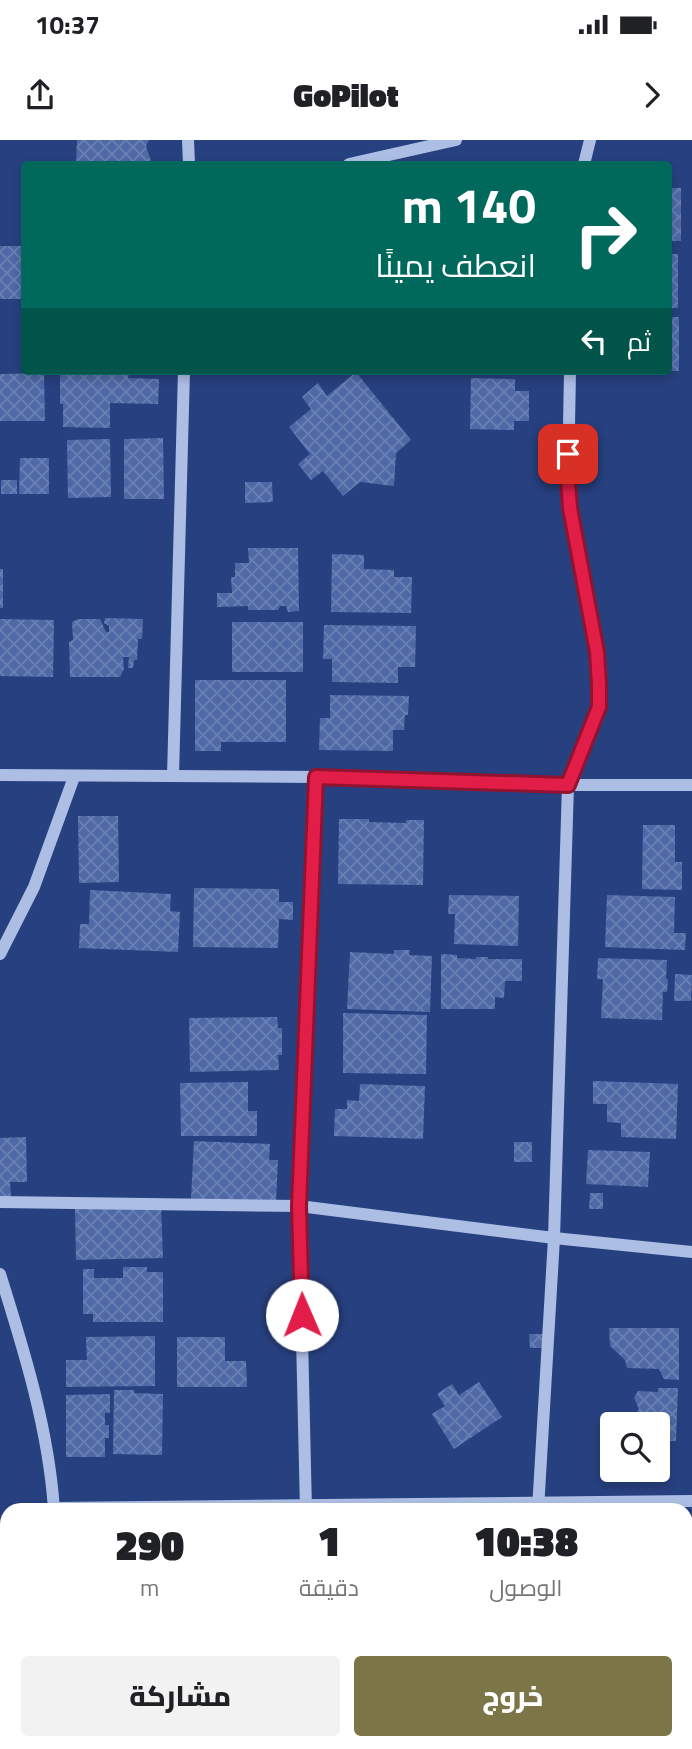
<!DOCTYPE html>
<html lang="ar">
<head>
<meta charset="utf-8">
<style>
	:root { --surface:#fff; --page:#f2f2f2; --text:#202124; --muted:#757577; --accent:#7c7548 }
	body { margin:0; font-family:"Titillium Web",Cairo,sans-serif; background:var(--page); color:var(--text); direction:rtl; height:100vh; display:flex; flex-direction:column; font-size:26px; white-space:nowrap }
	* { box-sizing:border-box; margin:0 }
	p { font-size:23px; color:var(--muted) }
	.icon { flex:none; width:38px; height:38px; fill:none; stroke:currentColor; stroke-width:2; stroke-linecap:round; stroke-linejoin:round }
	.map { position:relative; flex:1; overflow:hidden; direction:ltr }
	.details { position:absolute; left:0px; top:1363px; width:693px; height:247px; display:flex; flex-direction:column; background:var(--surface); border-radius:21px 21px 0 0; box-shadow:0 4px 10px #0003; direction:rtl }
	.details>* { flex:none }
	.guide { position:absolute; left:21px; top:21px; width:651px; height:214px; border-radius:7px; box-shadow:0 4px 10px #0003; direction:rtl; background:#00695c; color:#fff; overflow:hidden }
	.controls { position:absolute; left:600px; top:1272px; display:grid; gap:14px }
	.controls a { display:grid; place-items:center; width:70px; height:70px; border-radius:7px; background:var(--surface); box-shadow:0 4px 10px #0003; font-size:35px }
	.pin { position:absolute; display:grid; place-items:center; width:60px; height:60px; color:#fff; margin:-30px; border-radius:14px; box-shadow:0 4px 10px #0006 }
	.me { position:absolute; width:77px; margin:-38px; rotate:359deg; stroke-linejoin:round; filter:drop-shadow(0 0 5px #0008) }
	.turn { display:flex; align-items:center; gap:24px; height:147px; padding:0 21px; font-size:32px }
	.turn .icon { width:91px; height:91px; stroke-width:2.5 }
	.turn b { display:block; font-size:49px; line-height:60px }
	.then { display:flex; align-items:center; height:66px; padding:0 21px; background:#0003; gap:14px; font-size:26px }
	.eta { display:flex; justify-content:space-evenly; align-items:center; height:119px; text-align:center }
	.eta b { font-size:42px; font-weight:800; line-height:49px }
	.cta { display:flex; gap:14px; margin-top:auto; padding:14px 21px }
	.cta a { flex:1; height:80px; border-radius:7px; background:var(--accent); color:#fff; font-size:28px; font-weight:800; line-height:80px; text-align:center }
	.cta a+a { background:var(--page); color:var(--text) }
	.status { display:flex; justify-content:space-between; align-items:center; height:49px; padding:0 35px; background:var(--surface); direction:ltr }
	.status svg { height:19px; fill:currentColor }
	header { display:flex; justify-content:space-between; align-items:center; height:91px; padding:0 21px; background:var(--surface); font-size:32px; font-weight:800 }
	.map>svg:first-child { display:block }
	.building { fill:url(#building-cross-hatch) }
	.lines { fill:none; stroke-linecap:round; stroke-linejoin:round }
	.minor { stroke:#adbee5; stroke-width:12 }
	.route-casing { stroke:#92132f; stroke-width:18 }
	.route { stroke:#e11d48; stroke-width:12 }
</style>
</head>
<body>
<div class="status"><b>10:37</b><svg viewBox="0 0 49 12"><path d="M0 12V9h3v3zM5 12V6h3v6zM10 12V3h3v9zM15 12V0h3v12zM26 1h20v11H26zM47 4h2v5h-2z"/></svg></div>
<header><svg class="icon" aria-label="forward" viewBox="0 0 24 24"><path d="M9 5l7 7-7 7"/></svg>GoPilot<svg class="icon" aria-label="share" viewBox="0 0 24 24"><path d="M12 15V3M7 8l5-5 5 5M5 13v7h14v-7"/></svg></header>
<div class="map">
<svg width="692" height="1609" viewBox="0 0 692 1609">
	<defs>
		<pattern id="building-cross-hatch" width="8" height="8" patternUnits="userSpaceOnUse" patternTransform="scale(1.75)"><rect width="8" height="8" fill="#4f69a7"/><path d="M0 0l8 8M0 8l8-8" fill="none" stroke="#6980b4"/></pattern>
	</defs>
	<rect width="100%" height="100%" fill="#27407f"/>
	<!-- building -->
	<g class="building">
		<polygon points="77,0 149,0 146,6 152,24 76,24"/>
		<rect x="668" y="48" width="13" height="53"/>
		<rect x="0" y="106" width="24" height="53"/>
		<rect x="668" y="114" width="10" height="54"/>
		<rect x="668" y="177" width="11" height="54"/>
		<polygon points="60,232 129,232 128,238 159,239 158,264 110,263 110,288 63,287 63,264 60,264"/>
		<polygon points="356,232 411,300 396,313 394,346 360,342 343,356 323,331 311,340 298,324 310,314 289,287 311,269 302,257 318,243 327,256"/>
		<polygon points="44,233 45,281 0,281 0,234"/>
		<polygon points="471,238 515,239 515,251 529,251 529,281 514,281 514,290 470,289"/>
		<polygon points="163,298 164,359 124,359 124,299"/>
		<polygon points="110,299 111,357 68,358 67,300"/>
		<polygon points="20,318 49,318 49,354 19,354"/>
		<rect x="1" y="340" width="16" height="14"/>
		<polygon points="245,342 272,342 273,362 245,363"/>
		<polygon points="248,408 298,408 299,471 288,472 286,466 280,466 278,470 248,470 248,466 217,467 217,453 232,453 231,437 235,437 235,423 249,423"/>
		<polygon points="332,414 364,415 364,429 394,430 394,437 412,437 411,473 331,472"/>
		<rect x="0" y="429" width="3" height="39"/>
		<polygon points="105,478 143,479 142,499 138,499 137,520 134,520 133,528 128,528 129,517 123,517 124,529 120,537 70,537 69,502 73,500 72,482 78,479 100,479 106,492 109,492 109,486 104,483"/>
		<polygon points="0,479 54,480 53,537 0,536"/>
		<rect x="232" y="482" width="71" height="50"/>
		<polygon points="324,485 416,486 415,527 398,527 398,543 332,542 332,519 323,519"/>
		<polygon points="195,540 286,540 286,602 221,602 221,611 195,611"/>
		<polygon points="330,555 409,556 408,575 405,575 404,590 393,590 393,611 319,610 320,578 330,578"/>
		<polygon points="78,676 118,676 119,742 79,743"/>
		<polygon points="339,679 369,679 369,682 406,683 406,680 424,680 423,745 338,744"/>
		<polygon points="643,685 675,685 675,722 682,722 682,750 642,749"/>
		<polygon points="194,748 279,749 279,762 293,762 293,780 279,779 278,808 193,807"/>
		<polygon points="90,750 171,754 170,771 180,772 178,812 79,808 80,784 89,784"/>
		<polygon points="449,755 519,756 518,806 454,804 455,774 448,774"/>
		<polygon points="607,755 675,757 674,793 686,793 685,810 605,807"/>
		<polygon points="394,810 410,810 409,815 432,816 430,872 347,869 350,812 394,814"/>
		<polygon points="441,814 457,815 457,818 476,819 476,817 488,817 488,819 522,819 522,841 505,841 504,858 495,857 495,869 441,869"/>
		<polygon points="598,818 667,820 666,839 668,839 667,852 663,852 662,880 601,878 603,839 597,839"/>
		<polygon points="675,834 692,835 691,861 674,861"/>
		<polygon points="343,873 427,875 426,934 343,933"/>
		<polygon points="277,877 278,888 282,888 282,915 278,915 279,930 190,932 189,878"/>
		<polygon points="593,941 678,944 676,999 621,997 621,983 607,982 607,964 593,964"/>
		<polygon points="248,942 248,971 257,971 257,996 181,996 180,943"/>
		<polygon points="360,944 425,946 423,999 334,996 335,969 347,969 347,960 359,961"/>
		<polygon points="26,997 27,1042 10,1042 11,1058 0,1058 0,998"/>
		<polygon points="194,1001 270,1004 269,1020 278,1020 276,1062 191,1059"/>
		<rect x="514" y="1002" width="18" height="20"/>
		<polygon points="588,1010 650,1012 648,1047 586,1044"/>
		<polygon points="590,1053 603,1053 603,1069 589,1069"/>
		<polygon points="161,1065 163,1118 76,1120 75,1067"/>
		<polygon points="123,1127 147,1127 147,1132 163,1132 163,1182 93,1182 93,1174 83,1174 83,1129 94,1129 94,1138 123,1138"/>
		<polygon points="609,1188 679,1188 679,1240 664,1239 659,1229 627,1228 625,1220 610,1206"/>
		<polygon points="529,1194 543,1194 544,1208 530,1208"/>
		<polygon points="155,1196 155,1246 66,1247 66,1220 87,1220 86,1197"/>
		<polygon points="177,1197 225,1197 225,1221 246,1221 247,1247 177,1247"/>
		<polygon points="479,1242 502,1277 454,1309 432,1274 445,1266 437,1254 452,1244 459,1255"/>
		<polygon points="658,1248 678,1248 676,1301 658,1301 658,1284 627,1284 639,1269 634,1258 638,1251 658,1252"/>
		<polygon points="114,1250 134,1250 134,1253 163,1254 162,1315 113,1314"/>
		<polygon points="110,1254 110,1273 105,1273 105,1285 109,1285 109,1298 105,1298 105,1317 66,1317 66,1255"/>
		<polygon points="0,1394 7,1394 7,1430 0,1429"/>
		<rect x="686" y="1448" width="6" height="57"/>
		<rect x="425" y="1603" width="91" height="6"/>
	</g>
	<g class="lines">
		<!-- minor -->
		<g class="minor">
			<polyline points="188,0 189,24"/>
			<polyline points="349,24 456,0"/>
			<polyline points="584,24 590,0"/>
			<polyline points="0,635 316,637 568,645 692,645"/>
			<polyline points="173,636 184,231"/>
			<polyline points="0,814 34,747 74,637"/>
			<polyline points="0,1062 299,1066 554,1098 692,1112"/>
			<path d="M0 1134C24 1210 49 1291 54 1370"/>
			<polyline points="54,1368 692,1361"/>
			<polyline points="306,1370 299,1066 316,637"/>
			<polyline points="538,1370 554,1098 568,645 599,567 597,512 570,368 568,341 570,231"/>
			<polyline points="32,1609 32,1603"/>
			<polyline points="303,1609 303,1603"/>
			<polyline points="533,1609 534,1603"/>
		</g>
	</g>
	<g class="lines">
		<defs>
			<polyline id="route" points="302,1175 299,1066 316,637 568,645 599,567 599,544 597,512 570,368 568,341 568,314"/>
		</defs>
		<!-- route casing -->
		<use href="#route" class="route-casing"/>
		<!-- route -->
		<use href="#route" class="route"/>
	</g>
</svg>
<div class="controls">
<a><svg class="icon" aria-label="search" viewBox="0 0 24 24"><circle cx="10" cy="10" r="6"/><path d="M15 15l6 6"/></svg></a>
</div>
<div class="pin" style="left:568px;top:314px;background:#d93025"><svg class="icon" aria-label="arrive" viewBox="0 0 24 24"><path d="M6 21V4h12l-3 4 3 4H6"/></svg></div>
<svg class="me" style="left:302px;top:1175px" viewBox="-20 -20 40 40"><circle r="19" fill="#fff"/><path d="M0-13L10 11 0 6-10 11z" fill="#e11d48"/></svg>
<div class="guide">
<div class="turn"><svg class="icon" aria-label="right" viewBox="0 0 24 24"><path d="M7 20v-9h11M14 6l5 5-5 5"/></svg><div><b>140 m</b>انعطف يمينًا</div></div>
<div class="then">ثم<svg class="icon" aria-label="left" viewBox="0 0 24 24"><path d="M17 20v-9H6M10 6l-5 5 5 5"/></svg></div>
</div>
<section class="details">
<div class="eta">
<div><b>10:38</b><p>الوصول</p></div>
<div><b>1</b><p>دقيقة</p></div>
<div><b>290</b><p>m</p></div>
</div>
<div class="cta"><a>خروج</a><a>مشاركة</a></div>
</section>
</div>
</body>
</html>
